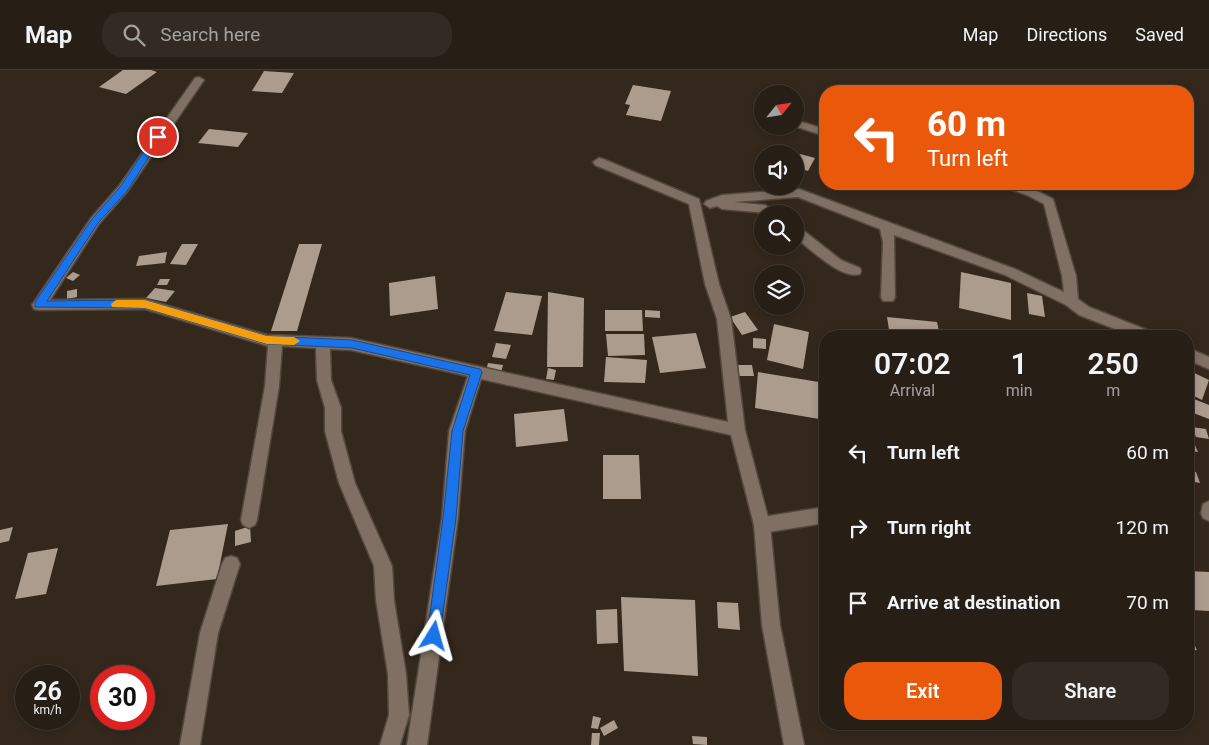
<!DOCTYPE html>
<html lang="en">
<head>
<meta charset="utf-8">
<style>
	:root { --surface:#271e16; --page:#332b23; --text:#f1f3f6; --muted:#a4a2a1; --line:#433c35; --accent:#ea580c }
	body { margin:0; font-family:Roboto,sans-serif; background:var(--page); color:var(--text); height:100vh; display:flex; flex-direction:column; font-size:19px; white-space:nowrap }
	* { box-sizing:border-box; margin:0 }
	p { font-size:16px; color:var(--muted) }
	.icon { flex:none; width:28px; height:28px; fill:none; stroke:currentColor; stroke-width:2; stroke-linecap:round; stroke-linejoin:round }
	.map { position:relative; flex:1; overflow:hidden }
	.panel { position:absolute; left:819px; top:260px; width:375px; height:400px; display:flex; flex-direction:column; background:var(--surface); border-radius:20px; box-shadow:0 2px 8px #0003,0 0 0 1px var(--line) }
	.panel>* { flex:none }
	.guide { position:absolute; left:819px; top:15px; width:375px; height:105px; border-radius:20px; box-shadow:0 2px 8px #0003,0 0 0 1px var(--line); background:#ea580c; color:#fff; overflow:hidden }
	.needle { width:32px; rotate:60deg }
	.tools { position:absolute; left:754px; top:15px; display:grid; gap:10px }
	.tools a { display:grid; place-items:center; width:50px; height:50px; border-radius:50%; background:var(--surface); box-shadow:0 2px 8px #0003,0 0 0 1px var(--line); font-size:25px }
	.speed { position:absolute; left:15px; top:595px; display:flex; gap:10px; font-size:25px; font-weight:700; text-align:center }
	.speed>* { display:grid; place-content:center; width:65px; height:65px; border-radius:50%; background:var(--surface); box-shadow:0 2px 8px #0003,0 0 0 1px var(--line); line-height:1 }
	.speed small { font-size:12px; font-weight:400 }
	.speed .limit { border:8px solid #d22; background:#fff; color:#111 }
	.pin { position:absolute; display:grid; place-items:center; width:42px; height:42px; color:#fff; margin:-21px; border:2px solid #fff; border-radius:50%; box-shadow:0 1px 5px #0007 }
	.me { position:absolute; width:55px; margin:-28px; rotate:8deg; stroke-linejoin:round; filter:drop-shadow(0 0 4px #0008) }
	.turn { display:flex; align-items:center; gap:18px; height:105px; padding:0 25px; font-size:22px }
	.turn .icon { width:65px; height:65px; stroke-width:2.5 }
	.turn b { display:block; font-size:35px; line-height:42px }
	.eta { display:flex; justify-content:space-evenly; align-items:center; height:85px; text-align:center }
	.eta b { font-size:30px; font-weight:600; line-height:35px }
	.button { display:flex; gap:10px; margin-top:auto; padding:10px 25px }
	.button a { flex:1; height:58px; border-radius:20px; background:var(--accent); color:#fff; font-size:20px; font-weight:600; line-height:58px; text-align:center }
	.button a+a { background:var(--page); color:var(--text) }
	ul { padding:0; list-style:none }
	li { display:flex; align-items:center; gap:15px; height:75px; padding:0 25px }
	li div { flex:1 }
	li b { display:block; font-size:19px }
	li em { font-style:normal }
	header { display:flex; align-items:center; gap:30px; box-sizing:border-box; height:70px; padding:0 25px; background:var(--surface); border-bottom:1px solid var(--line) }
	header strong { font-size:24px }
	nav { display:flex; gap:28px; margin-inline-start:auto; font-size:18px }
	.search { width:350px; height:45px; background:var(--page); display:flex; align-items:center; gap:12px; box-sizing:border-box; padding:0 18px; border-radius:20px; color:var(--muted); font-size:19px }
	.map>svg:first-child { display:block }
	.building { fill:#ac9c8e }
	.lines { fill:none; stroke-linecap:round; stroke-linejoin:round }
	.lane-casing { stroke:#52463d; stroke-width:3 }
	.street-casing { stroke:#52463d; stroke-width:3 }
	.lane { fill:#807064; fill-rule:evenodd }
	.street { fill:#807064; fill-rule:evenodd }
	.route { fill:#1a73e8; stroke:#114b97 }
	.slow { fill:#f59e0b }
</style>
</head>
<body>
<header>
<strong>Map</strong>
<div class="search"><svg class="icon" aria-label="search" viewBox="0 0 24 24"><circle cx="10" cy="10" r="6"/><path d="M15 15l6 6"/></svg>Search here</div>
<nav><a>Map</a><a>Directions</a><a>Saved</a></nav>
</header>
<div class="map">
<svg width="1209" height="675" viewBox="0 0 1209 675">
	<rect width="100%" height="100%" fill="#34281d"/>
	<!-- building -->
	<g class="building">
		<polygon points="123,0 151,0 157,2 126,24 99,17"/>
		<polygon points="264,1 294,3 282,23 252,21"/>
		<polygon points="633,15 671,21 661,51 626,45 630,35 625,34"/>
		<polygon points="209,59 248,63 238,77 198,73"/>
		<polygon points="800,84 815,88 808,101 795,97 795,91"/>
		<polygon points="182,174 198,174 186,195 170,194"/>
		<polygon points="299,174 322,174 297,261 271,261"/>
		<polygon points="167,182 165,193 136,196 139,186"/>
		<polygon points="73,202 80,205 73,211 66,208"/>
		<polygon points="961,202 1011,213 1011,250 959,238"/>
		<polygon points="435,206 438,239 390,246 389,213"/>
		<polygon points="160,209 170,209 167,215 157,215"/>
		<polygon points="155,218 175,221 166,232 146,228"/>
		<polygon points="77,219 77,227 67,229 67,221"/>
		<polygon points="506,222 542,226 532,265 494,261"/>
		<polygon points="548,222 584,228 583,297 547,297"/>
		<polygon points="1027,223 1042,226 1045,247 1029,244"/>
		<polygon points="605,240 642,240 643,261 605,261"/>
		<polygon points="645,240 660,241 660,248 645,247"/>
		<polygon points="745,242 758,260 742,265 730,247"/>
		<polygon points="887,247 937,252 940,266 890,266"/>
		<polygon points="774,254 809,262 803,299 767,290"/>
		<polygon points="696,263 706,298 660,303 652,267"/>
		<polygon points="606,264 644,264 645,285 608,286"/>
		<polygon points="753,268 766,269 766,279 753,278"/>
		<polygon points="496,273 511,275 506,289 492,287"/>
		<polygon points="606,287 647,290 645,313 604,312"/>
		<polygon points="488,293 503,295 501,303 486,301"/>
		<polygon points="738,295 752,295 754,306 739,306"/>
		<polygon points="548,298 556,300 554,310 546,309"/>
		<polygon points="1188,300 1209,310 1202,330 1188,323"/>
		<polygon points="758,302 825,313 825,350 755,338"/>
		<polygon points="1189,327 1209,335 1209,349 1188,341"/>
		<polygon points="564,339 568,371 516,377 514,344"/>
		<polygon points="1192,357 1206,359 1209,369 1196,367"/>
		<polygon points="1188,366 1191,366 1198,382 1188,381"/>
		<polygon points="603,385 639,385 641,429 603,429"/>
		<polygon points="1188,400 1196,402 1200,413 1189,411"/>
		<polygon points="228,454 217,509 156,516 170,460"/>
		<polygon points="250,456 251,472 235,476 235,461"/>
		<polygon points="13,457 9,471 0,473 0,460"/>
		<polygon points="58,478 46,524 15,529 28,483"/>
		<polygon points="1188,501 1209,502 1209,541 1192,540 1188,529"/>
		<polygon points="621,527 695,530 698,606 624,601"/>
		<polygon points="717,532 738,533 740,560 718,558"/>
		<polygon points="617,539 618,573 597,574 596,540"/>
		<polygon points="818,544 825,544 825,569 824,569"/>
		<polygon points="1188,561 1197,580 1188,581"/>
		<polygon points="593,646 601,648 598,659 591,658"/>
		<polygon points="614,650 618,658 604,666 600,658"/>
		<polygon points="592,663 600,663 599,675 591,675"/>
		<polygon points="692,666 707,667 707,675 693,674"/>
	</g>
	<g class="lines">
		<defs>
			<polygon id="lane" points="825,437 825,453 762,463 756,461 754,455 756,449 762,447"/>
			<g id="street">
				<polygon points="199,7 204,10 127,122 99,154 50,230 145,229 267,265 351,268 728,352 717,249 705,214 689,134 595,95 593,92 599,88 603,89 699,129 719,214 731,249 745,360 770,455 780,555 804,675 784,675 762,555 754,455 731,365 481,309 465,361 458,448 427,675 407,675 442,448 449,361 468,306 351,280 330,279 331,310 341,338 341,361 355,413 392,496 394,530 406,604 409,645 400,675 380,675 389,645 388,604 376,530 374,496 339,413 325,361 325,338 317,310 316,278 282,276 279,316 257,450 255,455 249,458 243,455 241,450 265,316 268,276 145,239 39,240 34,239 32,235 91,148 119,116 195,8"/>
				<polygon points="795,50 825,59 825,66 794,56"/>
				<path d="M1002 114C1022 113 1036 120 1053 129L1076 206 1078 229 1089 237 1152 262 1154 266H1133L1079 245 1066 235 1005 205 894 165 895 227 893 231H883L881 227 883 172 880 159 798 127 734 132 765 135 778 144 722 139 717 136 710 138 704 134 706 131 722 125 799 119 1015 199 1064 222 1062 206 1044 134 1027 125 1004 117Z"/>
				<path d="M795 156 799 157 841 190 860 198 861 201 860 204C841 210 809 178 795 167Z"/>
				<polygon points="1188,278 1209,287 1209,299 1188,290"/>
				<polygon points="1209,431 1209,451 1203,448 1201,443 1203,434"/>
				<polygon points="231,486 237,488 240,494 218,563 200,675 180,675 200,563 222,494 225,488"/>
			</g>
		</defs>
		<!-- lane casing -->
		<use href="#lane" class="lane-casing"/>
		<!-- street casing -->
		<use href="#street" class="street-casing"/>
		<!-- lane -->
		<use href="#lane" class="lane"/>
		<!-- street -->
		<use href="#street" class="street"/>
	</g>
	<!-- route -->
	<polygon class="route" points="155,65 162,67 127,121 98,153 47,231 145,230 267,266 352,270 480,299 482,302 463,361 456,448 439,571 434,573 429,571 427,566 443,448 452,361 470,305 352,278 267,274 145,238 35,237 35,232 92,149 120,117"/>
	<!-- slow -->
	<polygon class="slow" points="116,230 145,230 267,266 294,267 300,271 294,275 267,274 145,238 112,237 111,234"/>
</svg>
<div class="tools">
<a><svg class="needle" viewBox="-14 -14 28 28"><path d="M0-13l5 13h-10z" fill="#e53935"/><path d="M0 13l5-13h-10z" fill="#a4a2a1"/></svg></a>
<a><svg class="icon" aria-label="sound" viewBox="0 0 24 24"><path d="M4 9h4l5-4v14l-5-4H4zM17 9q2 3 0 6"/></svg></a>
<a><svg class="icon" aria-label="search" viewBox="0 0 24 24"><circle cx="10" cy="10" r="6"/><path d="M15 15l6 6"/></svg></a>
<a><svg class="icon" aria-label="layers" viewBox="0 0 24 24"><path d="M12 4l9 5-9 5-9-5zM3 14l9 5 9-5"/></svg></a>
</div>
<div class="speed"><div>26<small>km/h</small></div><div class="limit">30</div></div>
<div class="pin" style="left:158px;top:67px;background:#d93025"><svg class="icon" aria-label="arrive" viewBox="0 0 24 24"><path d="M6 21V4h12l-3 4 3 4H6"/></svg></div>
<svg class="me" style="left:434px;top:566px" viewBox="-20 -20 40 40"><path d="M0-17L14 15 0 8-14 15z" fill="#1a73e8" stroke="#fff" stroke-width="4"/></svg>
<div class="guide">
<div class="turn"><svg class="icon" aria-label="left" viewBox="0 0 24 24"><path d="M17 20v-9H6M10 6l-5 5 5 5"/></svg><div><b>60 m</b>Turn left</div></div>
</div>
<section class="panel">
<div class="eta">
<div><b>07:02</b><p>Arrival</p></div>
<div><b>1</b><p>min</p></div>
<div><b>250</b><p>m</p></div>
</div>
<ul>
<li><svg class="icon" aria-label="left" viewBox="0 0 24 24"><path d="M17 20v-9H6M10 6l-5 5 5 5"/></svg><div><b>Turn left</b></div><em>60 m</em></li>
<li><svg class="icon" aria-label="right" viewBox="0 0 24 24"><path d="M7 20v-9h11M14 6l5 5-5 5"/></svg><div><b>Turn right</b></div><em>120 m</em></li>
<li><svg class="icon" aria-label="arrive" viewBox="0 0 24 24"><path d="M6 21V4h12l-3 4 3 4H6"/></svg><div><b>Arrive at destination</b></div><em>70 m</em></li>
</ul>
<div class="button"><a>Exit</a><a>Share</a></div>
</section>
</div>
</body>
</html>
